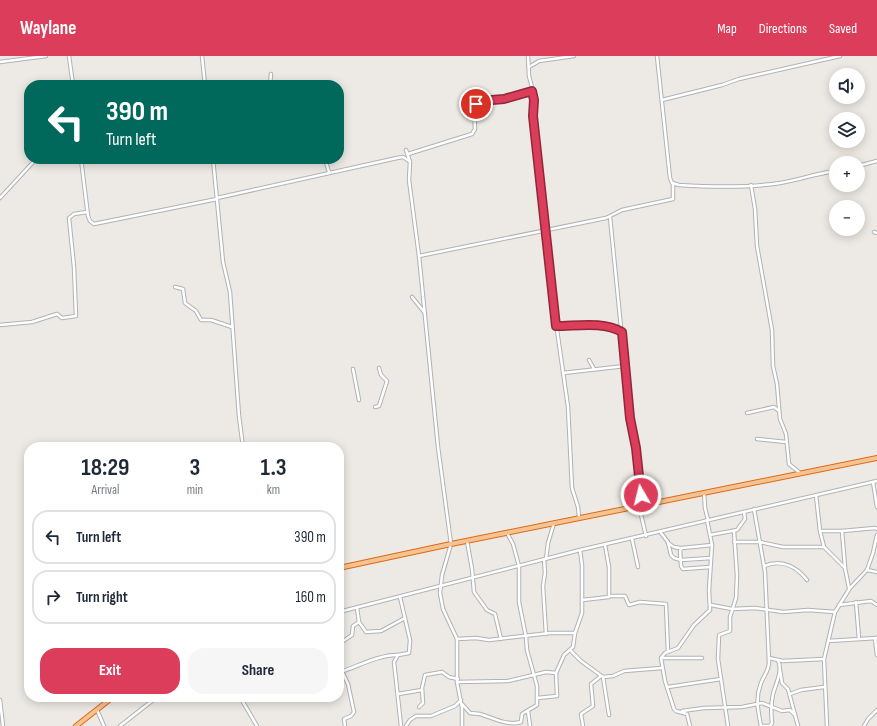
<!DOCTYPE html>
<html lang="en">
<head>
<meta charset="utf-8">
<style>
	:root { --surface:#fff; --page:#f6f6f7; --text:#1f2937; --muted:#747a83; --line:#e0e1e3; --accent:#db3d5a }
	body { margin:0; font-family:"Sofia Sans Condensed",sans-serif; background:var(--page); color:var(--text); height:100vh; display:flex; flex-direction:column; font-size:15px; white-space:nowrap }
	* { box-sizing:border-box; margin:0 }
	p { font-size:13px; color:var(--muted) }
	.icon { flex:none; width:22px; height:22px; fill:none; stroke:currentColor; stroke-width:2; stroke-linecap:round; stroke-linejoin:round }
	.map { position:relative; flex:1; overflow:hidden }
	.details { position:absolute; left:24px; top:386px; width:320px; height:260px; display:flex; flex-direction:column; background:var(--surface); border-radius:16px; box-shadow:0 2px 10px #0003 }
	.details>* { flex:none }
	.top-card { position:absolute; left:24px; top:24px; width:320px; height:84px; border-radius:16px; box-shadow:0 2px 10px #0003; background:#00695c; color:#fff; overflow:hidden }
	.buttons { position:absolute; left:829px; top:12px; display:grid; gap:8px }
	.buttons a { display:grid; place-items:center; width:36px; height:36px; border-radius:50%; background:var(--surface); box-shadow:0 2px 10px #0003; font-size:20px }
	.pin { position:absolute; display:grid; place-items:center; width:34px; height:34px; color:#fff; margin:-17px; border:2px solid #fff; border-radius:50%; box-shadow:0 1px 4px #0007 }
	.me { position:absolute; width:44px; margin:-22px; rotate:352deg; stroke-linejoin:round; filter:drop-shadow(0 0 3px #0008) }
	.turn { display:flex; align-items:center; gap:14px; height:84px; padding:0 16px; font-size:18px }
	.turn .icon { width:52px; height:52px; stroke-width:2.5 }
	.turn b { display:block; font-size:28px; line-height:34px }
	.eta { display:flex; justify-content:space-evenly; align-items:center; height:68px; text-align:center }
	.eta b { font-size:24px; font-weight:700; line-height:28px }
	.cta { display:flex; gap:8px; margin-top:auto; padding:8px 16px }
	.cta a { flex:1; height:46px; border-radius:16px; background:var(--accent); color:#fff; font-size:16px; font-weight:700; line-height:46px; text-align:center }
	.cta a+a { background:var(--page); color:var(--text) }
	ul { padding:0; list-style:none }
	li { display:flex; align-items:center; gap:12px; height:54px; margin:0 8px 6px; padding:0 8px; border:2px solid var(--line); border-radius:16px }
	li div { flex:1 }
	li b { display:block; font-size:15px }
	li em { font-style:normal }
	header { display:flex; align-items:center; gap:24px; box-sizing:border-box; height:56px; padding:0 20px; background:var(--accent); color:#fff }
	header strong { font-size:19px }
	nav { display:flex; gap:22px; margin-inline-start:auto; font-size:14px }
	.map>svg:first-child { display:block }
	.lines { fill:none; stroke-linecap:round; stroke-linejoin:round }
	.street-casing { stroke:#afb3b5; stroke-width:4.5 }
	.highway-casing { stroke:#df6912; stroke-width:6 }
	.street { stroke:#fff; stroke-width:2.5 }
	.highway { stroke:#f4c394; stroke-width:4 }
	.route-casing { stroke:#8e283a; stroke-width:10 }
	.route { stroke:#db3d5a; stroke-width:7 }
</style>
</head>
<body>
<header>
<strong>Waylane</strong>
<nav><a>Map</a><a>Directions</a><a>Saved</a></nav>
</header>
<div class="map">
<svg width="877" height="670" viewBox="0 0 877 670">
	<rect width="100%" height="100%" fill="#ede9e4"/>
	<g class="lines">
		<defs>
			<g id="street">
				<polyline points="69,0 73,29"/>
				<polyline points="202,0 205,29"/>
				<polyline points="528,0 529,20 534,39 533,60 557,274 568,351 572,432 578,451 579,462"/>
				<path d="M657 0 670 122 672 127 679 129C712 131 747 132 780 127 799 124 817 117 836 115"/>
				<polyline points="0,6 46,0"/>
				<polyline points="529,11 539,5 574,0"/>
				<polyline points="270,29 271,18"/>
				<polyline points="662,44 722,29 739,23 840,0"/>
				<polyline points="406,94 410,106 409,124 419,200 438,391 451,488 442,519 440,537 443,553 457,583 457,626 462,652 462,670"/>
				<polyline points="408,98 472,78 475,73 474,50 478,45 504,43 532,35"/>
				<polyline points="81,103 88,160 90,165 94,168 217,143"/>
				<polyline points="213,103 223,206 230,236 239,360 243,391"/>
				<polyline points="325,103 329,116"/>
				<polyline points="858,110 877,105"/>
				<polyline points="751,129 755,153 757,190 772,274 773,310 777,328 780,363 786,378 789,408 800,417"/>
				<polyline points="0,142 36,103"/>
				<polyline points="217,142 397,102 403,101 409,105"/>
				<polyline points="610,161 630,362 636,392 639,435 646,449"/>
				<polyline points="874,176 877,177"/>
				<polyline points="419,200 606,162 622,154 673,143 673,128"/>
				<polyline points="175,231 183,233 185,247 196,255 201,264 211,264 232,271"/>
				<polyline points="412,241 425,257"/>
				<polyline points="0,269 32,266 57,258 62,262 76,260 74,211 69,162 74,158 87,156"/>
				<path d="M557 270C577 270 603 265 622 276"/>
				<polyline points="589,304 594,313"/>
				<polyline points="353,313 359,344"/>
				<polyline points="563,317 625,310"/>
				<polyline points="375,351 379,350 387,325 381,319 379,312"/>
				<polyline points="747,357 774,351 779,355"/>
				<polyline points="757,383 786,386"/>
				<polyline points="873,426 877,451"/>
				<polyline points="704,437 705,452 708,464"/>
				<polyline points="816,439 820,475 824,491 845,512 849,532"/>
				<polyline points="639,450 646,480"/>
				<path d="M754 453 765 516 769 606C769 615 764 619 761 627 755 643 758 654 761 670"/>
				<polyline points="820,475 842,475 875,472 877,473"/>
				<polyline points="842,475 845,511"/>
				<polyline points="661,477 668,486 671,499 674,502 681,504 711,502"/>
				<polyline points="710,479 737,474 745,463 744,456"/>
				<polyline points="632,483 638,511"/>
				<polyline points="467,485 472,513 474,536 487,554 495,558 501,583"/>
				<polyline points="734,486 760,486 783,491 824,491"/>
				<polyline points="668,487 674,491 680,492"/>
				<polyline points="544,503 545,517 543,530 546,578"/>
				<polyline points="546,503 548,487 554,467"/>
				<path d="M764 510C781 503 796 510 807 524"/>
				<polyline points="710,511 683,513 681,510 680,494 682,492 712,489"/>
				<polyline points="867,514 877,516"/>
				<polyline points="609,540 625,540 629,549 640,546 666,548 668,596"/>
				<polyline points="400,541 410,584 409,597 398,599 394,606 401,670"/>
				<polyline points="582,544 609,541 609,511 605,489"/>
				<polyline points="856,546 859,583"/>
				<polyline points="711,549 732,553 755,552 783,556 808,554 835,556"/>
				<polyline points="839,549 871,545 877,549"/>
				<polyline points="357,552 359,566 366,576 381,575 405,562"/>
				<polyline points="339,556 580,494 877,425"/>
				<polyline points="875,582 877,599"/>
				<polyline points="457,583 476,582 489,584 550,577 575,577"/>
				<polyline points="828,585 877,582"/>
				<polyline points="339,588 352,579 353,570 359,566"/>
				<polyline points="571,595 581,605 603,621 613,620 624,615 662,612"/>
				<polyline points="661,602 702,602"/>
				<polyline points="769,602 783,605 824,603"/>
				<polyline points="339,609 348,628 354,656 351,660 344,663 345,670"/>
				<polyline points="780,614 782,627 788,633 798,670"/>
				<path d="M343 615C358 610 382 598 398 599"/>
				<polyline points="603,621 609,659"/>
				<polyline points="457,626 508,625 546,616 556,617"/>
				<polyline points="668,631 721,623"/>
				<polyline points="398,638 422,634"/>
				<polyline points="790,638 801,634 824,631"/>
				<polyline points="240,641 257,670"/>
				<polyline points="537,642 557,640 556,617 564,599 573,591 575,577 582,557 582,509 580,494"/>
				<polyline points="0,644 3,670"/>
				<path d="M462 648 470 657C474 658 479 657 483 659 495 663 509 670 521 666L522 658 537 649V630L527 594 526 581 519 546V510L513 488 507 477"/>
				<polyline points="419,651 423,647 422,632 425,619 442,616 449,621 458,623"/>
				<polyline points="97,654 104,670"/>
				<polyline points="528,655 530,670"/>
				<polyline points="682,655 704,652 742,651 762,647 782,655 790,654 795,659"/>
				<polyline points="120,670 157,641"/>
				<polyline points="406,670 410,664 416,660 431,660 455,650 461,644"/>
				<polyline points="583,670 581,658 593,650 591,628 601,620"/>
				<polyline points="690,670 687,658 676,655 674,653 665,625 661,602 665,597 678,592 694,569 710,554 709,534 712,489 707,464"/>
				<polyline points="728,670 718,603 719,579 730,575 730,561 736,542 737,520 734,475"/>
				<path d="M761 670H770L772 667C771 658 771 647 773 638 776 627 783 615 778 604"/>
				<polyline points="827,670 824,603 835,556 850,532 867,514 873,497 877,479"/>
				<polyline points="864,670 868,663 877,654"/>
			</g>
			<g id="highway">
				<polyline points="339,512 451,488 877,402"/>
				<polyline points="76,670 113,641"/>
			</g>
		</defs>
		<!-- street casing -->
		<use href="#street" class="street-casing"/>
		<!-- highway casing -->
		<use href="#highway" class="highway-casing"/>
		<!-- street -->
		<use href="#street" class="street"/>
		<!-- highway -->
		<use href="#highway" class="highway"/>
	</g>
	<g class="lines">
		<defs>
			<path id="route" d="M476 48 480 45 504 43 532 35 534 44 533 60 556 270C577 270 603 265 622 276L630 362 636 392 641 439"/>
		</defs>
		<!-- route casing -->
		<use href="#route" class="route-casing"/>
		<!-- route -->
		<use href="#route" class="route"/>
	</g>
</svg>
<div class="buttons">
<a><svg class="icon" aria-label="sound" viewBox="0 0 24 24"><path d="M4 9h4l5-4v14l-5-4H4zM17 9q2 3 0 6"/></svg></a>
<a><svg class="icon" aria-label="layers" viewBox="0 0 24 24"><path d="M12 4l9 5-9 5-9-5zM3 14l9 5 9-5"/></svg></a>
<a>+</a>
<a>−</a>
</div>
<div class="pin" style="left:476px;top:48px;background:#d93025"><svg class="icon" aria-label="arrive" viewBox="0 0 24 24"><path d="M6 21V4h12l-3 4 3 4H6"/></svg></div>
<svg class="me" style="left:641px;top:439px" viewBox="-20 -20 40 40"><circle r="17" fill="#db3d5a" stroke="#fff" stroke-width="3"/><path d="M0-11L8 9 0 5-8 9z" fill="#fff"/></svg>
<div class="top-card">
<div class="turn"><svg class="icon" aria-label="left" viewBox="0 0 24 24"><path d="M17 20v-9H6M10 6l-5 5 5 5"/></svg><div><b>390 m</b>Turn left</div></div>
</div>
<section class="details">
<div class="eta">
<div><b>18:29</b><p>Arrival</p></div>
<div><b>3</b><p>min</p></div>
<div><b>1.3</b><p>km</p></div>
</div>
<ul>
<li><svg class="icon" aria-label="left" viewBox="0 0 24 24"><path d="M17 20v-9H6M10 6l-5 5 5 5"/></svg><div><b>Turn left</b></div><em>390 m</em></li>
<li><svg class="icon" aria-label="right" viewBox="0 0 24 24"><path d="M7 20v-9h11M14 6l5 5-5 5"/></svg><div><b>Turn right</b></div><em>160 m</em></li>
</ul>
<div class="cta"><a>Exit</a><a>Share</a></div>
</section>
</div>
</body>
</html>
